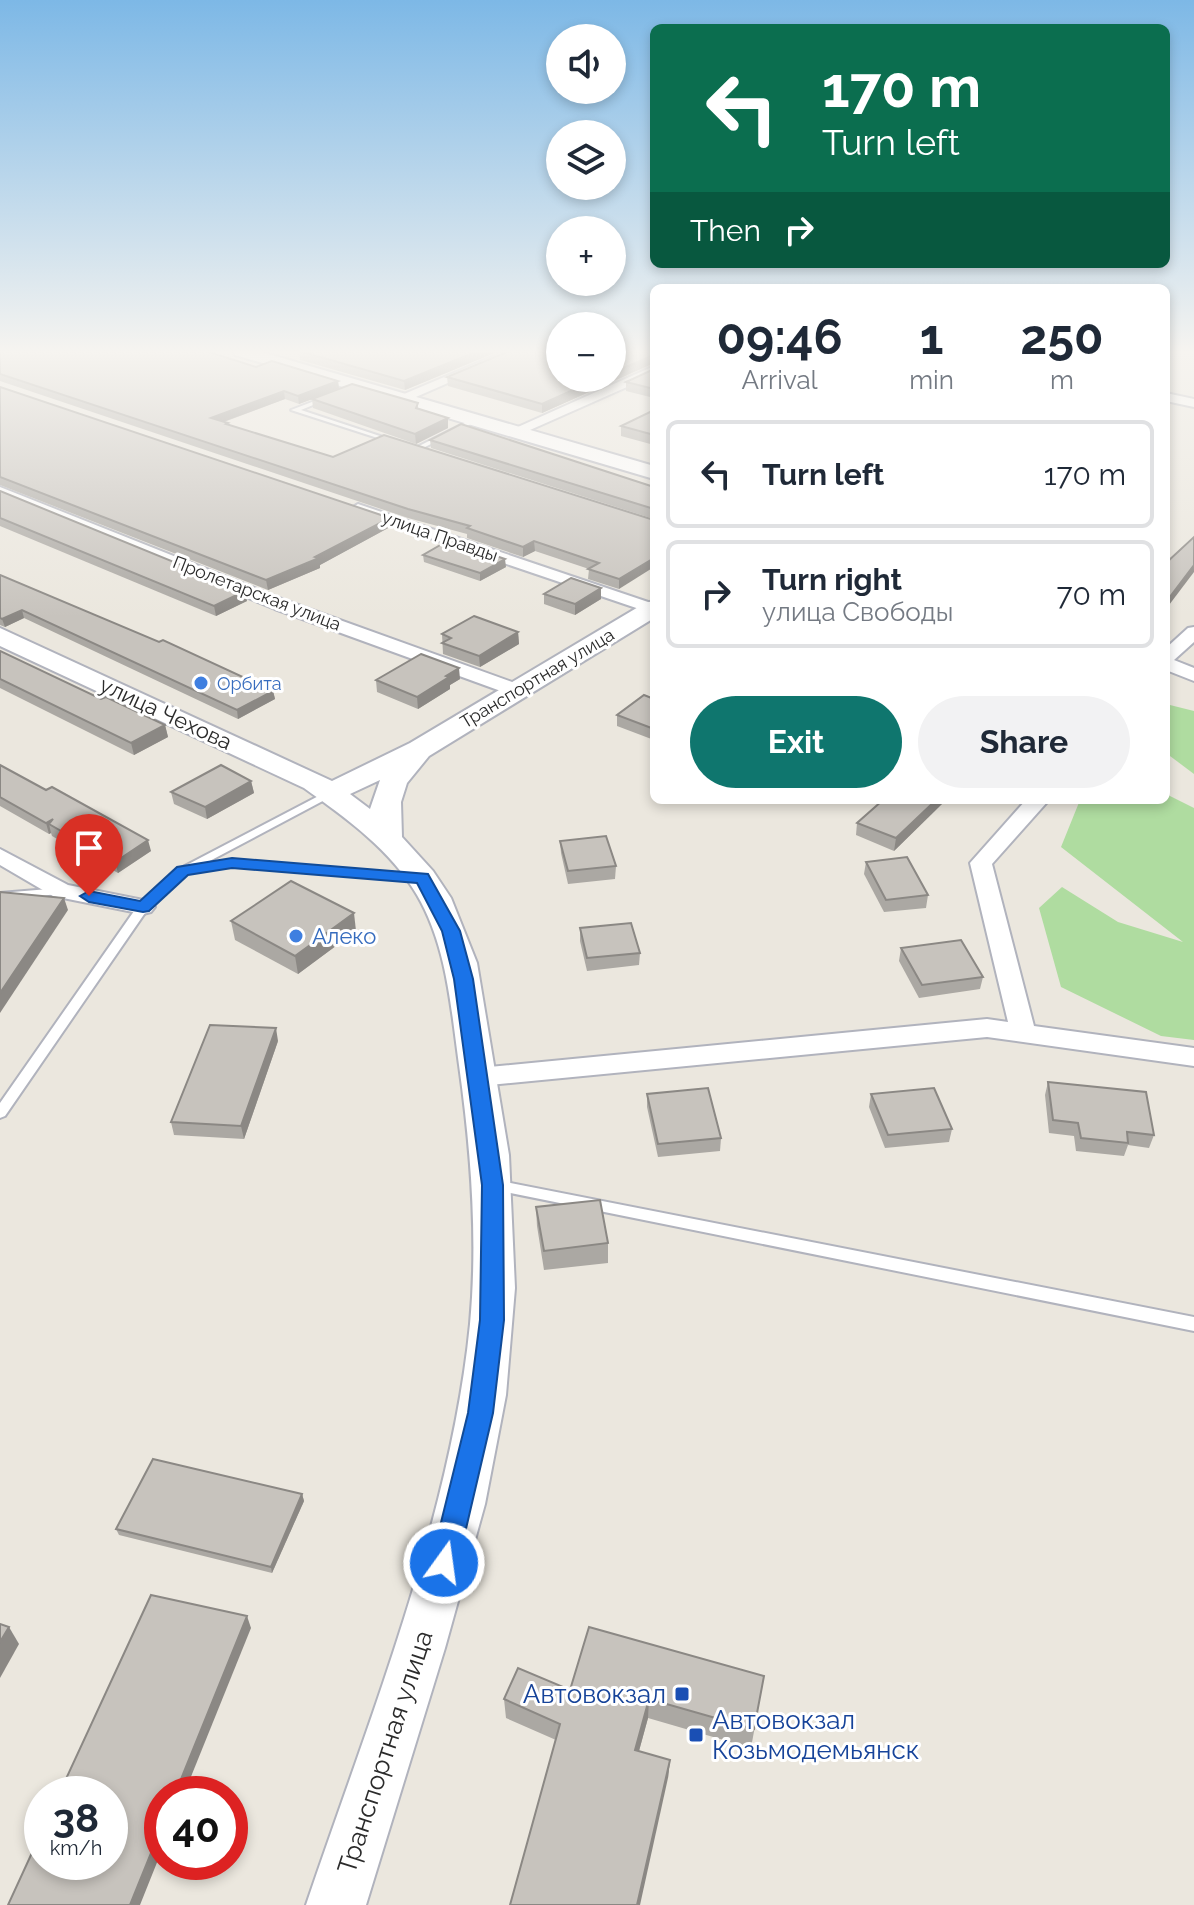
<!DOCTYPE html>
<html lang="en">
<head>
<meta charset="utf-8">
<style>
	:root { --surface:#fff; --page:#f2f2f3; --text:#1f2937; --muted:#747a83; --line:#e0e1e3; --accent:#0f766e }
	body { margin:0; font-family:Raleway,sans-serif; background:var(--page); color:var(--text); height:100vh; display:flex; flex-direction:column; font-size:30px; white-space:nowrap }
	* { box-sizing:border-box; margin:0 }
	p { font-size:26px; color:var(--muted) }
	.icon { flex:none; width:44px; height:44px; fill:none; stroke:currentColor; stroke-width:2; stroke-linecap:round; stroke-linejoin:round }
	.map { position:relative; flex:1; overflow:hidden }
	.panel { position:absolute; left:650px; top:284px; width:520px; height:520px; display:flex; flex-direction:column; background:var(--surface); border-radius:12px; box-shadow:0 4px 12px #0003 }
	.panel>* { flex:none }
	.guide { position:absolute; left:650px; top:24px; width:520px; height:244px; border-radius:12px; box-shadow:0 4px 12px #0003; background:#0b6e4f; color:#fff; overflow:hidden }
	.tools { position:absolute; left:546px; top:24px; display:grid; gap:16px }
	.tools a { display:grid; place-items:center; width:80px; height:80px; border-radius:50%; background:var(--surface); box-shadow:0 4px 12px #0003; font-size:40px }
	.speed { position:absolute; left:24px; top:1776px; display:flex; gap:16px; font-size:40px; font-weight:700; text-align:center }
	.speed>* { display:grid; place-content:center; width:104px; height:104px; border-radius:50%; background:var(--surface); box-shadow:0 4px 12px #0003; line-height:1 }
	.speed small { font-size:20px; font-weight:400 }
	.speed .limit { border:12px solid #d22; background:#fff; color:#111 }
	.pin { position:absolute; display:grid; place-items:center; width:68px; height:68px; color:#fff; margin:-82px -34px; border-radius:50% 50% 50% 0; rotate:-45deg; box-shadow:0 0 8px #0007 }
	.pin .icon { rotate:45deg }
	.me { position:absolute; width:88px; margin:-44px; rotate:14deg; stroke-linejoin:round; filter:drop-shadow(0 0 6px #0008) }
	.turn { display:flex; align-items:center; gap:28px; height:168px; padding:0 40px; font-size:36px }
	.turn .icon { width:104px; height:104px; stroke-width:2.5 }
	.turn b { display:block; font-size:56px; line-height:68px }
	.then { display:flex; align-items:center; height:76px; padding:0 40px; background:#0003; gap:16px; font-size:30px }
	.eta { display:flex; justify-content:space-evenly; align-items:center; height:136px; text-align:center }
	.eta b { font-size:48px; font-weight:700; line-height:56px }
	.cta { display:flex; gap:16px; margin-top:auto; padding:16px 40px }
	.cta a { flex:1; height:92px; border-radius:48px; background:var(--accent); color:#fff; font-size:32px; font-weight:700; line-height:92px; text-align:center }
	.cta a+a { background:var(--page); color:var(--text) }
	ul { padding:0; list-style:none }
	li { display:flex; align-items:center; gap:24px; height:108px; margin:0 16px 12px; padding:0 24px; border:4px solid var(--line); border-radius:12px }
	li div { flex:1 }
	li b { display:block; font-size:30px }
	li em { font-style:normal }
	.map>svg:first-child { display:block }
	.green { fill:#afdca0 }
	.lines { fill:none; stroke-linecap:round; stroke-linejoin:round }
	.lane-casing { stroke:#b1b3bd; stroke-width:4 }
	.street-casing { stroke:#b1b3bd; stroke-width:4 }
	.secondary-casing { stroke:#b1b3bd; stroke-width:4 }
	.lane { fill:#fff; fill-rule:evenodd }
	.street { fill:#fff; fill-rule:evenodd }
	.secondary { fill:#fff; fill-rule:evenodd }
	.wall { fill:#aba8a3 }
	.shaded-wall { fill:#8b8884 }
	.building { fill:#c7c3bd; stroke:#8b8884; stroke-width:2 }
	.route { fill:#1a73e8; stroke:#114b97; stroke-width:2 }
	.shop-dot { fill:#3f7fe0; stroke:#fff; stroke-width:3 }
	.transit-dot { fill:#1a4fb4; stroke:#fff; stroke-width:3 }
	.labels { text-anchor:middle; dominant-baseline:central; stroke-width:6; stroke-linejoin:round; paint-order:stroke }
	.far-street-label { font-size:18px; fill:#2b2b2b; stroke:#fff }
	.far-shop-label { font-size:18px; fill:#366cbe; stroke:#fff; text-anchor:start }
	.street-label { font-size:22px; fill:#2b2b2b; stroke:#fff }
	.shop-label { font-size:22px; fill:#366cbe; stroke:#fff; text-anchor:start }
	.near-transit-label { font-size:26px; fill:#164399; stroke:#fff; text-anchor:end }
	.near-street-label { font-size:26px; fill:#2b2b2b; stroke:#fff }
</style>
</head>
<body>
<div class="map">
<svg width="1194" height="1905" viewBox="0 0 1194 1905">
	<rect width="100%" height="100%" fill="#ebe7de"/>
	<!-- green -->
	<g class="green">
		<polygon points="1170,705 1194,711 1194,774 1166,753 1166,708"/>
		<polygon points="1166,794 1194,808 1194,1040 1161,1036 1061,987 1039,908 1062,887 1118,922 1183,942 1061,847 1080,800 1166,800"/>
	</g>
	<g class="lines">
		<defs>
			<g id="lane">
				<polygon points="325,397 330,398 301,410 395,441 390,442 291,410"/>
				<polygon points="477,417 480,419 479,420 419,450 413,449"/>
				<polygon points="330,790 334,791 335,793 334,795 204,864 232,860 419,875 423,876 425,878 423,880 232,866 187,873 147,910 5,1116 0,1118 0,1103 139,904 179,869"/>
				<polygon points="61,888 67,891 65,893 0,901 0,893"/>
				<polygon points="495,1180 1194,1317 1194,1331 495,1190 490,1189 488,1185 490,1181"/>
			</g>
			<g id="street">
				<polygon points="506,351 521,351 409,400 397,397"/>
				<polygon points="654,366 654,375 521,434 509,431"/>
				<polygon points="1166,393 1194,399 1194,407 1166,401"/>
				<polygon points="0,487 287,601 523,686 525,690 523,694 509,694 275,609 0,496"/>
				<polygon points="358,504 654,604 654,614 353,512 350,509"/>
				<polygon points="1194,627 1194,642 1174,660 1194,668 1194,681 1166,670 1166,648 1188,628"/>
				<polygon points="1026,800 1049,800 992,864 1034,1026 1194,1048 1194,1066 987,1037 479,1086 470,1084 466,1077 470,1070 479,1068 987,1019 1008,1022 970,863"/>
				<polygon points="0,849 68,885 143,900 151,902 155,907 151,912 143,914 53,896 0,865"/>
			</g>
			<g id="secondary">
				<polygon points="233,351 258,351 654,466 654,479 235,355"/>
				<path d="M654 601V618L429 756 407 783 401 802 402 837 433 871 451 898 477 963 509 1155 515 1288 506 1395 485 1504 445 1648 366 1905H306C368 1722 451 1517 470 1324 478 1238 471 1150 459 1065 451 1008 447 946 417 895 391 850 346 818 304 788L0 646V628L332 781 410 743 645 603ZM380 780 370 809 350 794Z"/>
			</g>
		</defs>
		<!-- lane casing -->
		<use href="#lane" class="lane-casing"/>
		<!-- street casing -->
		<use href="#street" class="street-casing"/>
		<!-- secondary casing -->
		<use href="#secondary" class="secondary-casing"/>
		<!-- lane -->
		<use href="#lane" class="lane"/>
		<!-- street -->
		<use href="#street" class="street"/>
		<!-- secondary -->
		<use href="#secondary" class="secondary"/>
	</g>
	<!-- wall -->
	<g class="wall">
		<polygon points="0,351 256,367 338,381 339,389 299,404 285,399 224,422 229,425 333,457 653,520 619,589 588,579 589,569 535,551 523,557 467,538 467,534 408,518 0,381"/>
		<polygon points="299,351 499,351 405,390 300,360"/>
		<polygon points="654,351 654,363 542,413 448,386 447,377"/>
		<polygon points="654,369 654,398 626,391 626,382"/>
		<polygon points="0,387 390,518 390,527 320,565 320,568 268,590 0,485"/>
		<polygon points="312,399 418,403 418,409 448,428 416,444 313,408"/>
		<polygon points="654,410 654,445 621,436 621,426"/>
		<polygon points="430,440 654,487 654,519 431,448"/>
		<polygon points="0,491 247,601 216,616 0,526"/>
		<polygon points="423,555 506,567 480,581 424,562"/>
		<polygon points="0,575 273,691 275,699 238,719 24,618 5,627 0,625"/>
		<polygon points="601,588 601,599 575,615 544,604 544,594"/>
		<polygon points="518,632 519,644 480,667 443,654 442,634"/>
		<polygon points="0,651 101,699 165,725 168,737 134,755 0,688"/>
		<polygon points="460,679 450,685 450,689 418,709 377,692 376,680"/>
		<polygon points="654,699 654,740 617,726 617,715"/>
		<polygon points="0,765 151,851 118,873 52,836 51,833 49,834 0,806"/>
		<polygon points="251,781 254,793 207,819 174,804 171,792"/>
		<polygon points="883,800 946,800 894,851 856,835 857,823"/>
		<polygon points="560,841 616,866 615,879 568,884 561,853"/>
		<polygon points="866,862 928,895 926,908 884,912 864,874"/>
		<polygon points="231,921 356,931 298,974 235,940"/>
		<polygon points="580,928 640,953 639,965 587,971 580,941"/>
		<polygon points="901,948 983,977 980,989 919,998 899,961"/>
		<polygon points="278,1041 244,1139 174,1135 171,1122"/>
		<polygon points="1048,1082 1154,1135 1149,1148 1128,1145 1124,1156 1076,1151 1074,1136 1049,1133 1045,1095"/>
		<polygon points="647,1094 721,1138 720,1151 658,1157 647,1107"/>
		<polygon points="871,1094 952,1129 949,1142 885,1148 869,1107"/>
		<polygon points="536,1207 608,1243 608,1263 544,1270 537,1226"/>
		<polygon points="302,1494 304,1501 272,1573 119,1535 116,1529"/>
		<polygon points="764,1676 751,1748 648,1718 639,1751 670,1760 668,1778 556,1740 506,1718 504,1699 570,1690"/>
	</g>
	<!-- shaded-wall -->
	<g class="shaded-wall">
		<polygon points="478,351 499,351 405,390 404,381"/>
		<polygon points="654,355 654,363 542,413 542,404 600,378 612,378 612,373"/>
		<polygon points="338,381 339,389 299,404 298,396"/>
		<polygon points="284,391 285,399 212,426 211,418"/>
		<polygon points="448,418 448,428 416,444 415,434"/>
		<polygon points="390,518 390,527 320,565 320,568 268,590 266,580"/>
		<polygon points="534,541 535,551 523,557 523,547"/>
		<polygon points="654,558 654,567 619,589 619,579"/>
		<polygon points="505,559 506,567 480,581 480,573"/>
		<polygon points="1194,565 1194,572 1166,609 1166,602"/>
		<polygon points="601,588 601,599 575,615 575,604"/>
		<polygon points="245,591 247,601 216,616 214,606"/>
		<polygon points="22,610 24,618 5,627 2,619"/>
		<polygon points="518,632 519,644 480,667 479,656"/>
		<polygon points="459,668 460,679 450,685 450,689 418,709 417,697 446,676"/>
		<polygon points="273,691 275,699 238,719 237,710"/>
		<polygon points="165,725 168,737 134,755 131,743"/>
		<polygon points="251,781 254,793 207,819 205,807"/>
		<polygon points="936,800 946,800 894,851 896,838"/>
		<polygon points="53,819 49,824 51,833 49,834 46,823"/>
		<polygon points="148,840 151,851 118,873 115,862"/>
		<polygon points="64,898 68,910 0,1013 0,993"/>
		<polygon points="354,913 356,931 298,974 295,956"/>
		<polygon points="276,1028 278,1041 244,1139 241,1126"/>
		<polygon points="302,1494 304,1501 272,1573 271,1567"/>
		<polygon points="247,1616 251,1628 184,1794 175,1794"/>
		<polygon points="9,1627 19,1644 0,1678 0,1642"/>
		<polygon points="649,1699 648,1718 634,1769 635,1750"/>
		<polygon points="670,1760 668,1778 640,1905 637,1905"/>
		<polygon points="162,1826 162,1850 140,1905 130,1905"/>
	</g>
	<!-- building -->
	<g class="building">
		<polygon points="0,351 206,351 256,367 272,361 338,381 298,396 284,391 211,418 228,423 226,424 333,457 384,435 654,520 654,558 619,579 588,569 599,563 534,541 523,547 467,528 470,526 408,509 0,374"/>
		<polygon points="299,351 478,351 404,381"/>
		<polygon points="509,351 560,351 560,378 600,378 542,404 447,377"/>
		<polygon points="612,351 654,351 654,355 612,373"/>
		<polygon points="654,369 654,389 626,382"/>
		<polygon points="352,384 418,403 416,408 448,418 415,434 312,399"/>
		<polygon points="0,387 390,518 315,557 319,558 266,580 0,477"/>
		<polygon points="654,410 654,435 621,426"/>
		<polygon points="461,424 654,487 654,509 430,440"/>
		<polygon points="0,491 245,591 214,606 0,518"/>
		<polygon points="1194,537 1194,565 1166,602 1166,563"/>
		<polygon points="449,540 505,559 480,573 423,555"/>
		<polygon points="0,575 159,642 163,640 273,691 237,710 22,610 2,619 0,618"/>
		<polygon points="571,578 601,588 575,604 544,594"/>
		<polygon points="474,616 518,632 479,656 442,643 451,638 442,634"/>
		<polygon points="0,651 101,699 106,697 165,725 131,743 0,679"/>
		<polygon points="421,654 459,668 446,676 449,677 417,697 376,680"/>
		<polygon points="644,695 654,699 654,729 617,715"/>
		<polygon points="0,765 46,790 52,787 148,840 115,862 49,824 53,819 46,823 0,797"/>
		<polygon points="221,765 251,781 205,807 171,792"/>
		<polygon points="883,800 936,800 896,838 857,823"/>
		<polygon points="606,836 616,866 568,871 560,841"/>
		<polygon points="907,857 928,895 886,900 866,862"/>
		<polygon points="291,881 354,913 295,956 231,921"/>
		<polygon points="0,892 64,898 0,993"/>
		<polygon points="631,923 640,953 587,958 580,928"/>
		<polygon points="961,940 983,977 922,985 901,948"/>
		<polygon points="210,1025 276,1028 241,1126 171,1122"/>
		<polygon points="1048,1082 1146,1092 1154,1135 1127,1132 1128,1143 1081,1138 1078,1123 1053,1120"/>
		<polygon points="708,1088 721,1138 658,1144 647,1094"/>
		<polygon points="934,1088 952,1129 888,1135 871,1094"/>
		<polygon points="600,1200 608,1243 544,1251 536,1207"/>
		<polygon points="153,1459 302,1494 271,1567 116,1529"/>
		<polygon points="151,1595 247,1616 175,1794 162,1794 162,1826 130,1905 8,1905 42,1831 42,1862 110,1862 110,1794 59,1794"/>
		<polygon points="0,1624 9,1627 0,1642"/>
		<polygon points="589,1627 764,1676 754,1729 649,1699 635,1750 670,1760 637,1905 510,1905 560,1724 504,1699 518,1668 570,1690"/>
	</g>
	<!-- sky -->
	<linearGradient id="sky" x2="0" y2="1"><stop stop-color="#7db8e6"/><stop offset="0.57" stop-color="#f6f4f0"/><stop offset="1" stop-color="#f6f4f0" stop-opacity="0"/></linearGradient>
	<rect width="1194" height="617" fill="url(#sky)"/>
	<!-- route -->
	<polygon class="route" points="232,858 428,874 460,931 473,979 503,1185 504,1320 493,1413 458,1563 454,1572 444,1576 435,1572 431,1563 468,1413 480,1320 482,1185 454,979 442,931 417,883 232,868 188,875 149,911 143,912 89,902 80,896 89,891 140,901 177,867"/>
	<!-- markers -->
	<g class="shop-dot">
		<circle cx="201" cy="683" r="8"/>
		<circle cx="296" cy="936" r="8"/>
	</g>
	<g class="transit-dot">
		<rect x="674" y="1686" width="16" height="16" rx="4"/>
		<rect x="688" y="1727" width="16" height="16" rx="4"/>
	</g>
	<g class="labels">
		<!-- far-street labels -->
		<g class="far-street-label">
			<text transform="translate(440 536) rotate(19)">улица Правды</text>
			<text transform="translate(257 593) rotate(21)">Пролетарская улица</text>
			<text transform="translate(537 678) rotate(-31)">Транспортная улица</text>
		</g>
		<!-- far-shop labels -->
		<g class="far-shop-label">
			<text x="217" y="683">Орбита</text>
		</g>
		<!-- street labels -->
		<g class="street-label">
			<text transform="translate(166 713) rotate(25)">улица Чехова</text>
		</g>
		<!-- shop labels -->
		<g class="shop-label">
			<text x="312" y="936">Алеко</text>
		</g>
		<!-- near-transit labels -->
		<g class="near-transit-label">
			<text x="666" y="1694">Автовокзал</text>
			<text x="712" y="1720" text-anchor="start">Автовокзал<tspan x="712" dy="30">Козьмодемьянск</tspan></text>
		</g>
		<!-- near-street labels -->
		<g class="near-street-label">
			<text transform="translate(385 1752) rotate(-72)">Транспортная улица</text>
		</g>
	</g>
</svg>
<div class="tools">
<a><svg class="icon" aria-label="sound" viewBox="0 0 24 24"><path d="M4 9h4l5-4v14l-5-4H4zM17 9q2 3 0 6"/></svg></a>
<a><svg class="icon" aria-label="layers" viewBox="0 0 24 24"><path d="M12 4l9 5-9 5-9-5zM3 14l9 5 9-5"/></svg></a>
<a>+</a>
<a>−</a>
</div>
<div class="speed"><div>38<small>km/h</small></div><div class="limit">40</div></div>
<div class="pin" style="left:89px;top:896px;background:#d93025"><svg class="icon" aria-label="arrive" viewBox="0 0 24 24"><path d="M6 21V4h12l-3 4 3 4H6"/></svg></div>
<svg class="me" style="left:444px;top:1563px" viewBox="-20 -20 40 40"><circle r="17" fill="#1a73e8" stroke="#fff" stroke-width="3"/><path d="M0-11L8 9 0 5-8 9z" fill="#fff"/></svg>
<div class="guide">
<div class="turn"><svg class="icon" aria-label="left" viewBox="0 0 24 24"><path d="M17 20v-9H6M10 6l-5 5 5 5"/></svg><div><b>170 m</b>Turn left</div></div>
<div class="then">Then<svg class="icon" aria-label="right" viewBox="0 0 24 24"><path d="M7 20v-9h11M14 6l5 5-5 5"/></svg></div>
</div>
<section class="panel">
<div class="eta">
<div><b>09:46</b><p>Arrival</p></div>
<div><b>1</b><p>min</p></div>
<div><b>250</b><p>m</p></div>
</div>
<ul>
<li><svg class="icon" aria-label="left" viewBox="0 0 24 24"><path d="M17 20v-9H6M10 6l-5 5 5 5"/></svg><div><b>Turn left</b></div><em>170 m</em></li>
<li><svg class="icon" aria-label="right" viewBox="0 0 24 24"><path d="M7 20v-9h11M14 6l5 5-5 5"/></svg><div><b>Turn right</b><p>улица Свободы</p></div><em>70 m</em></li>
</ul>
<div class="cta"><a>Exit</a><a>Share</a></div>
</section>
</div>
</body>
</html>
